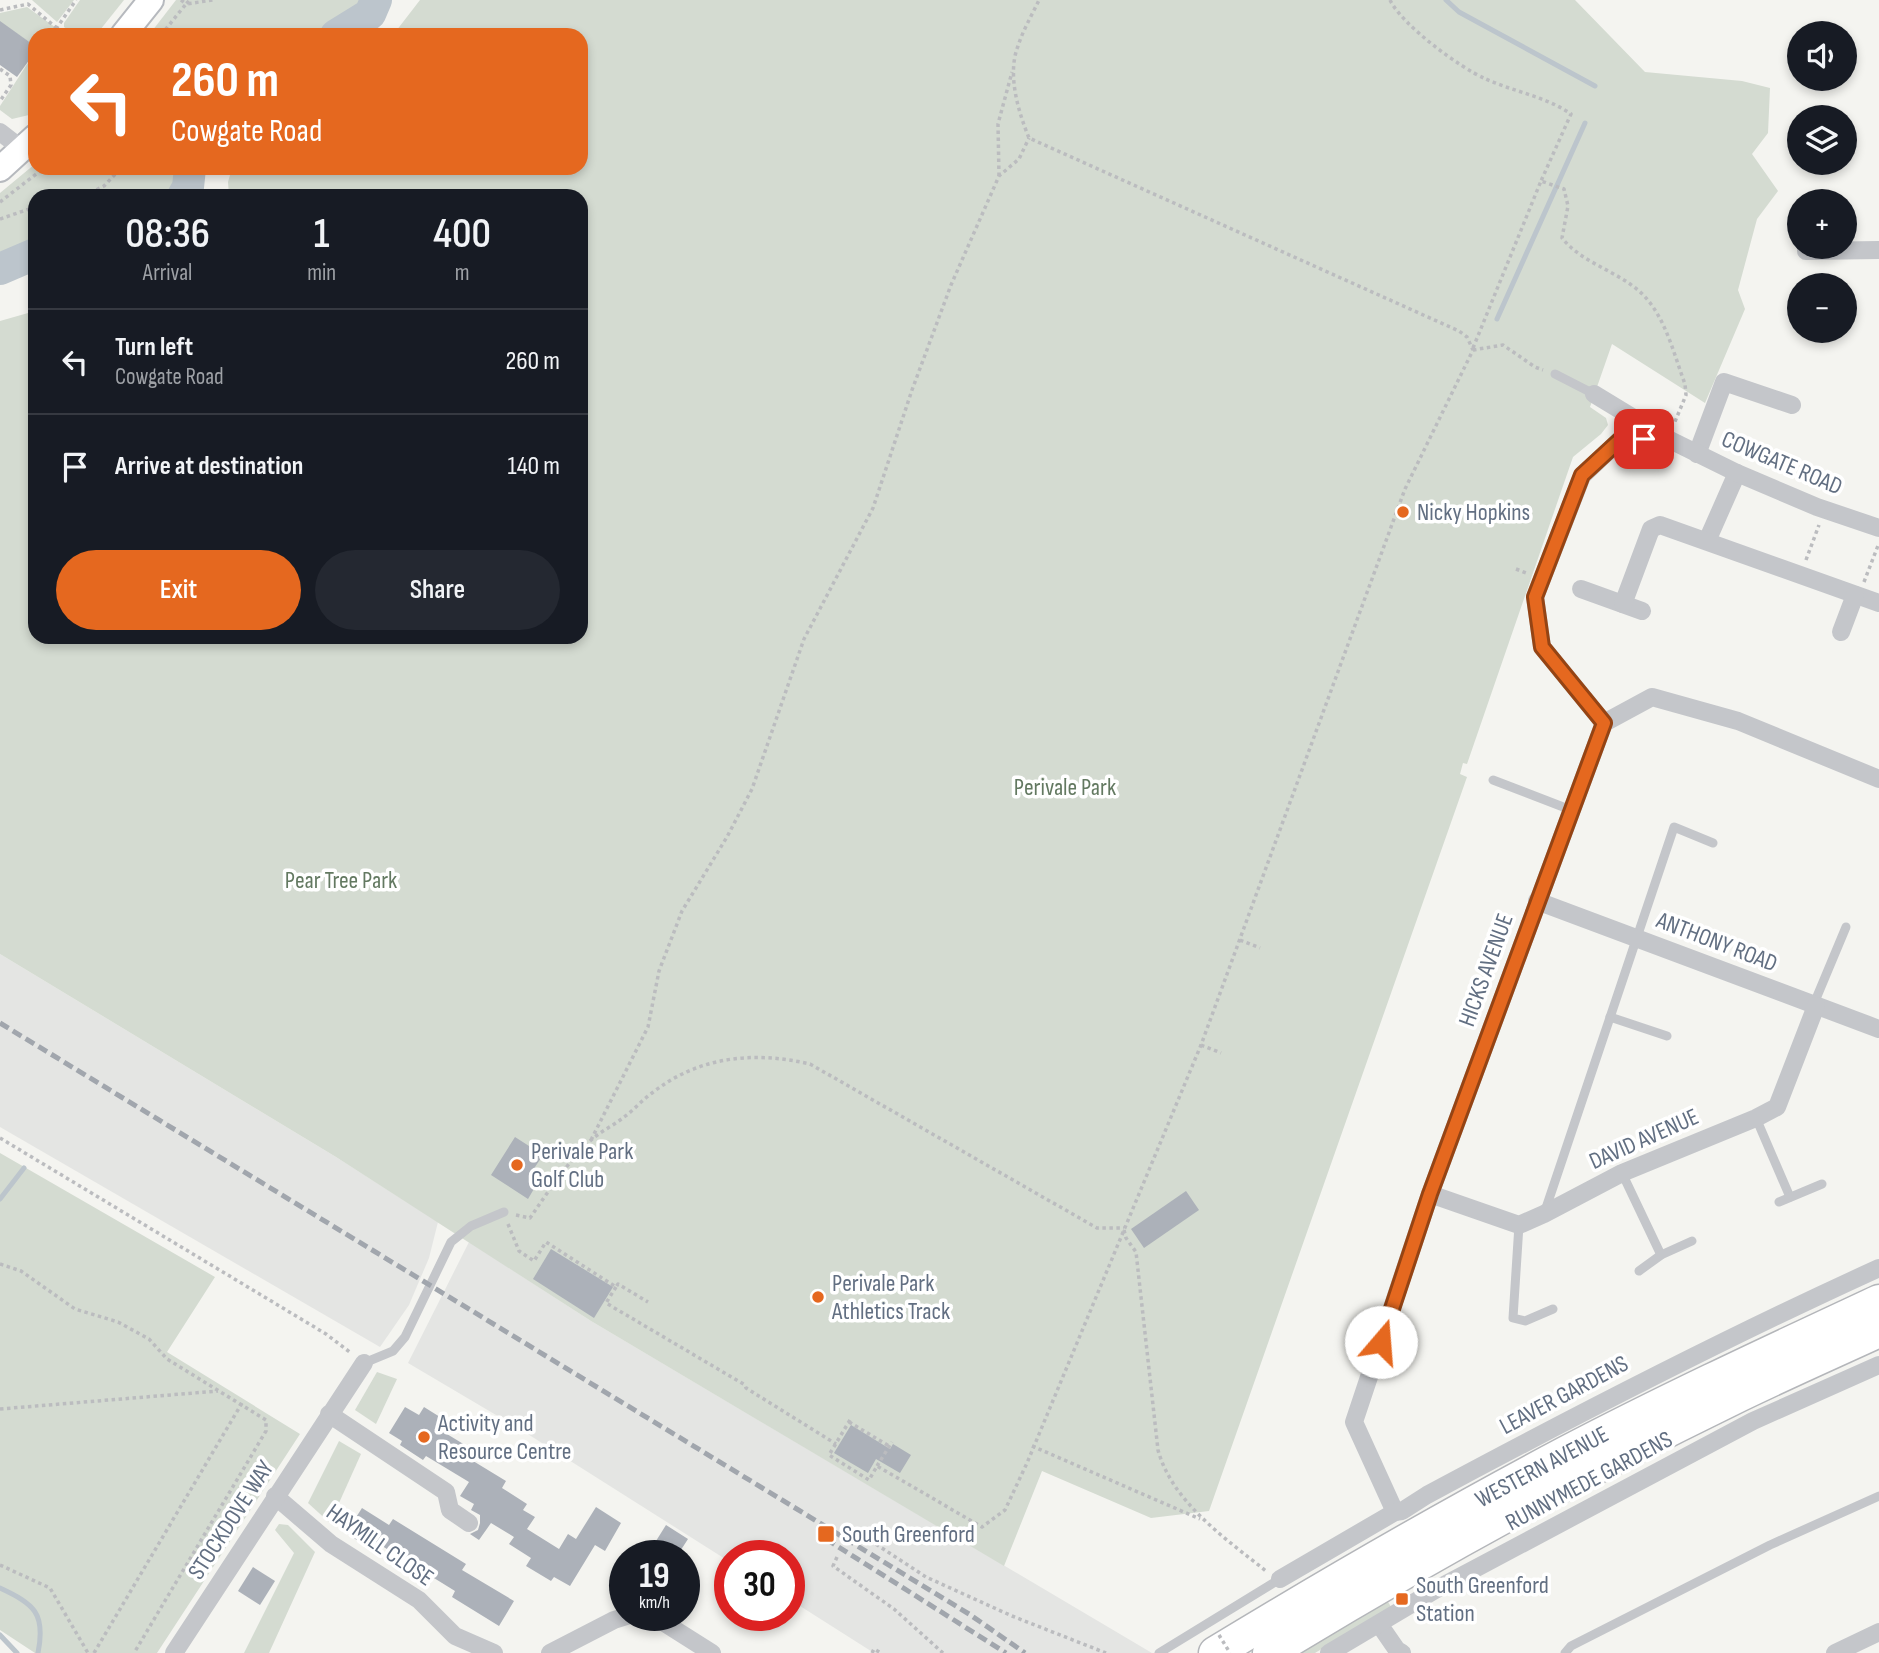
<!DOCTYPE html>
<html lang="en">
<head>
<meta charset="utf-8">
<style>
	:root { --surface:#171b24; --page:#242831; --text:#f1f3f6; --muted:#9ea1a6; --line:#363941; --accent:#e5681f }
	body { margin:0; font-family:"Sofia Sans Condensed",sans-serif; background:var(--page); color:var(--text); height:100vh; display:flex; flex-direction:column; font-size:26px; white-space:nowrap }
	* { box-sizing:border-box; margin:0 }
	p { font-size:23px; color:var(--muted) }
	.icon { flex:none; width:38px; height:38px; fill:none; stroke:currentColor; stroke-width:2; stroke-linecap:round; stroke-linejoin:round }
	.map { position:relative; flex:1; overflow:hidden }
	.sheet { position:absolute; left:28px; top:189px; width:560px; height:455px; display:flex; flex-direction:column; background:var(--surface); border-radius:21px; box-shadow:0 4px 10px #0003 }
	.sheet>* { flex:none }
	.hud { position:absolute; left:28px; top:28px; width:560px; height:147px; border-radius:21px; box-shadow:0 4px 10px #0003; background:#e5681f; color:#fff; overflow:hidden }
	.tools { position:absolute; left:1787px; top:21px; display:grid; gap:14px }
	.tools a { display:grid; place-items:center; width:70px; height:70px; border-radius:50%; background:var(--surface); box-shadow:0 4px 10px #0003; font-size:35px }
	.speed { position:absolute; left:609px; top:1540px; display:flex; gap:14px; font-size:35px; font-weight:700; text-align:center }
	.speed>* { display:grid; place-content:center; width:91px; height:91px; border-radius:50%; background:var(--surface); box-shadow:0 4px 10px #0003; line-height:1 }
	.speed small { font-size:18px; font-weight:400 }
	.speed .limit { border:10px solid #d22; background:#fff; color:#111 }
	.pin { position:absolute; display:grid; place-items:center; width:60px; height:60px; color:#fff; margin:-30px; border-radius:14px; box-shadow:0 4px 10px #0006 }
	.me { position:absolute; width:77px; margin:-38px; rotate:18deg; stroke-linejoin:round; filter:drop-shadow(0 0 5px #0008) }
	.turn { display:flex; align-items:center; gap:24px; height:147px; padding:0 28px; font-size:32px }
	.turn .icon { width:91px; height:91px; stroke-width:2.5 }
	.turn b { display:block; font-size:49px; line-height:60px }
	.eta { display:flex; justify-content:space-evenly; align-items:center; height:119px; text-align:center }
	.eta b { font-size:42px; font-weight:600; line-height:49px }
	.action { display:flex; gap:14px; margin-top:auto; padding:14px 28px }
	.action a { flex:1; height:80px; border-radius:42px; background:var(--accent); color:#fff; font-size:28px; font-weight:600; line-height:80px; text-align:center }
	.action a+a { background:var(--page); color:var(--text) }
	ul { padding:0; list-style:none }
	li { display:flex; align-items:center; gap:21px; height:105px; padding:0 28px; border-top:2px solid var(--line) }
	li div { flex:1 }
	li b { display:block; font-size:26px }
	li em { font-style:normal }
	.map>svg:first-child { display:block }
	.built { fill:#e4e5e3 }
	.green { fill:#d4dbd1 }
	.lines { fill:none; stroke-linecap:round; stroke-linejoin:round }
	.stream { stroke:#bcc5cc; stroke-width:5 }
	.river { stroke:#bcc5cc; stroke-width:32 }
	.building { fill:#acb1b9 }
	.secondary-casing { stroke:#b6b9be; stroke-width:28 }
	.highway-casing { stroke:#b4b6ba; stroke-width:35 }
	.path { stroke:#bbbcbf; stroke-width:3.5; stroke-dasharray:3.5 3.5; stroke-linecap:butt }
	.lane { stroke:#c4c6ca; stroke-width:9 }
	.street { stroke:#c4c6ca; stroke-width:18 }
	.secondary { stroke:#fff; stroke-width:24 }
	.highway { stroke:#fff; stroke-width:32 }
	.rail { stroke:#a1a6ad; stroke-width:5; stroke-dasharray:10 5; stroke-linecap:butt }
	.path-bridge { stroke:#bbbcbf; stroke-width:3.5; stroke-dasharray:3.5 3.5; stroke-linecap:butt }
	.route-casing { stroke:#954414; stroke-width:18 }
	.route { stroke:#e5681f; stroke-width:12 }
	.poi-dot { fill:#e5681f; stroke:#fff; stroke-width:2.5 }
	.labels { text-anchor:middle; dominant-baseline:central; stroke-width:7; stroke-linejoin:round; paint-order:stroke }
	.street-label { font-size:24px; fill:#626f82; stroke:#fff }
	.poi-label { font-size:24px; fill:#626f82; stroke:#fff; text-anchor:start }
	.park-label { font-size:24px; fill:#637961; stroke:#fff }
</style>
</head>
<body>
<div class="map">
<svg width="1879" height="1653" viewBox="0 0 1879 1653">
	<rect width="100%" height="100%" fill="#f4f4f0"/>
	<!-- built -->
	<g class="built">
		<polygon points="0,954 336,1157 438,1222 429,1258 409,1305 380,1347 0,1127"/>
		<polygon points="469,1242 591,1321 1152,1653 874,1653 789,1599 789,1556 730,1556 730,1562 523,1431 408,1363"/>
	</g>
	<!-- green -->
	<g class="green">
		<polygon points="32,0 74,0 57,22"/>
		<polygon points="80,0 124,0 96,35 75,35 64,27 64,23"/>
		<polygon points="176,0 366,0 363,8 318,35 149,35"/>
		<polygon points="420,0 1575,0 1645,72 1742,81 1770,88 1768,133 1752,154 1778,191 1757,219 1738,290 1745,309 1705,403 1612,344 1590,407 1606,418 1608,425 1601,434 1573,457 1467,764 1463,763 1460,774 1467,777 1209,1511 1151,1518 1042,1471 1004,1566 591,1321 336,1157 0,954 0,321 35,311 35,637 581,637 581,196 229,196 228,182 232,168 581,168 581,35 393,35"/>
		<polygon points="27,7 66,35 35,35 35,46 0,22 0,13"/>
		<polygon points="35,52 35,109 29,115 12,119 0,110 0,106"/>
		<polygon points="35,164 35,168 178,168 177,192 175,196 35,196 35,244 19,247 0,257 0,193"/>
		<polygon points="0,1153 215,1277 167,1352 300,1434 157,1653 35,1653 0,1630"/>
		<polygon points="377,1372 397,1379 376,1424 355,1410"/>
		<polygon points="339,1441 361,1454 330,1523 308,1503"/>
		<polygon points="279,1524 288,1525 315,1552 269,1653 244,1653 294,1553 275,1530"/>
		<polygon points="1387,1600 1391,1607 1315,1653 1296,1653"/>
	</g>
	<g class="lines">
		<!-- stream -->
		<g class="stream">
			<polyline points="1446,0 1459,12 1595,86"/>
			<polyline points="1497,319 1585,123"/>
			<polyline points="0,1199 24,1168"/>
			<path d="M0 1588C34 1604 46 1613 38 1653"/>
			<polyline points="0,1635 17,1653"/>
		</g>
		<!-- river -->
		<g class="river">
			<polyline points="336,35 370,14 376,0"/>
			<polyline points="183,196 188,187 190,168"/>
			<polyline points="0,269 35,254"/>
		</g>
	</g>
	<!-- building -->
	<g class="building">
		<polygon points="0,21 35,46 35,52 17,77 0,65"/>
		<polygon points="515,1137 543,1155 529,1176 538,1182 528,1199 491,1175"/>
		<polygon points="1186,1191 1199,1210 1144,1248 1131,1229"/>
		<polygon points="551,1249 613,1287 594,1318 533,1279"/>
		<polygon points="405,1407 419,1415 424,1407 448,1422 442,1431 465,1445 460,1453 506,1481 502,1488 527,1504 523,1510 535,1517 527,1529 559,1549 568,1534 576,1539 596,1507 621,1523 605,1551 595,1545 570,1586 554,1577 551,1581 526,1566 531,1558 509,1544 514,1537 491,1523 479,1540 470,1534 478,1530 480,1523 480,1515 471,1510 474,1504 460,1496 469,1482 426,1456 423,1460 400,1445 402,1441 389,1433"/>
		<polygon points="851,1425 890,1449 893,1444 911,1455 900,1473 876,1459 868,1473 834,1453"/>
		<polygon points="362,1508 389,1525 393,1519 466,1564 462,1570 514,1601 499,1626 452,1597 455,1591 374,1541 369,1548 346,1533"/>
		<polygon points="666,1525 688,1539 677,1556 650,1556 654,1550 651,1549"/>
		<polygon points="253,1567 275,1581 260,1605 238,1591"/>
	</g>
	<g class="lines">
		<defs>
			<g id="secondary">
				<polyline points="123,35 151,0"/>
				<polyline points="0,169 35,137"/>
			</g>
			<g id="highway">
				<path d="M1215 1653C1330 1583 1446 1516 1565 1453 1668 1399 1774 1350 1879 1301"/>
				<path d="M1269 1653C1418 1562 1572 1477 1730 1400 1779 1376 1829 1354 1879 1331"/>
			</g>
		</defs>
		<!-- secondary casing -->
		<use href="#secondary" class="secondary-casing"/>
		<!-- highway casing -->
		<use href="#highway" class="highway-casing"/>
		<!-- path -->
		<g class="path">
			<polyline points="181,0 186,4 190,0"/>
			<path d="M1390 0C1402 25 1460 68 1486 79 1514 92 1545 96 1571 114L1541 181"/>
			<polyline points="0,10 28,4 65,35"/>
			<polyline points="56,29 76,0"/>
			<polyline points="161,35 186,4 213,0"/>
			<polyline points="0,69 10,76 11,85 0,101"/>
			<polyline points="999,176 998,124 1012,72"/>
			<polyline points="84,196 104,186 121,168"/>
			<polyline points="0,202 44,168"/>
			<polyline points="0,219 35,207"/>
			<path d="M1473 348 1541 181 1564 189 1568 206 1562 238C1582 263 1615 270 1639 291 1665 314 1673 352 1685 384L1686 395 1674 424"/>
			<polyline points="1473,350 1503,345 1535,367 1543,370"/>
			<polyline points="1806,560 1819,525"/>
			<polyline points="1516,569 1529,574"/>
			<polyline points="1864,582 1879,543"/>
			<polyline points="1240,940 1260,948"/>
			<polyline points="1201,1045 1221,1053"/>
			<polyline points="0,1138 326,1334 351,1353"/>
			<polyline points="591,1140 648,1027 659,971 682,911 727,837 752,789 804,639 873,508 912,390 951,285 999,176 1019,159 1029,138"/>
			<path d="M516 1215 530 1218C548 1192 566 1164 589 1142 599 1132 613 1126 624 1117 634 1110 642 1100 652 1093 699 1056 754 1051 810 1064L1097 1228H1124"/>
			<polyline points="508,1224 519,1251 534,1261 546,1242 616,1287 618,1284 648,1302"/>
			<path d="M1124 1230 1126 1238 1136 1252 1158 1450C1172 1502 1226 1539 1266 1571"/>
			<polyline points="0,1264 21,1271 75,1309 118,1322 149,1339 167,1359 266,1420 266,1431 134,1653"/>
			<polyline points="616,1287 606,1303 745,1385 746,1388 836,1444"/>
			<polyline points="0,1409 218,1391"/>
			<path d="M850 1420 829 1455 869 1480 877 1466 982 1527 1005 1510 1027 1463 1201 1045 1405 489 1473 350 1467 337 1459 331 1029 138C1018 111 1007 74 1018 46 1023 30 1032 15 1039 0"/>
			<polyline points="849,1422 889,1446"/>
			<polyline points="1032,1446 1200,1519"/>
			<polyline points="877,1466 892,1442"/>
			<polyline points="859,1538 862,1535 926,1577 1012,1616 1106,1653"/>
			<polyline points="837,1557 833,1566 894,1609 943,1653"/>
			<polyline points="0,1565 50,1588 88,1653"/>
			<polyline points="94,1653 242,1403"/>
			<polyline points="872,1653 874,1649 881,1653"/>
		</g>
		<!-- lane -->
		<g class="lane">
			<polyline points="1555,374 1594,394"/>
			<polyline points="1493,780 1571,810"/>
			<polyline points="1813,1006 1846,927"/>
			<polyline points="1610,1017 1667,1036"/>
			<polyline points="1756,1118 1790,1197"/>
			<polyline points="1622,1173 1661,1255"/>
			<polyline points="1779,1202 1822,1184"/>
			<polyline points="1545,1211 1674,827 1713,843"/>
			<polyline points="1519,1225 1513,1318 1525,1321 1553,1309"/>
			<polyline points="1639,1271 1661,1255 1692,1241"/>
			<polyline points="364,1363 393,1351 405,1337 451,1242 471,1226 504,1212"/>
			<polyline points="1159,1653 1280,1579"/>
			<polyline points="1565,1653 1571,1646 1770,1545 1879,1496"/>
		</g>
		<!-- street -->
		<g class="street">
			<polyline points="0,132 22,149"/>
			<polyline points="1806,251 1879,250"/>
			<polyline points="1594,394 1668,439"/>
			<polyline points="1697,454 1724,382 1792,405"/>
			<polyline points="1707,541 1737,473"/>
			<polyline points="1581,589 1642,611"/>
			<polyline points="1623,604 1651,529 1660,525 1879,603"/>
			<polyline points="1841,632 1855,595"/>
			<polyline points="1604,723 1542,647 1535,597 1582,476 1621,439 1668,439 1737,473 1817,507 1879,528"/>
			<polyline points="1537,901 1879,1029"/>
			<polyline points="1430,1194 1519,1225 1544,1214 1622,1173 1756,1118 1777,1107 1816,1006"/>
			<polyline points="329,1414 446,1492 450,1510 469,1523"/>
			<polyline points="275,1496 331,1544 419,1600 455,1636 494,1653"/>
			<polyline points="1395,1512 1354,1422 1430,1194 1604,723 1652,697 1738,721 1879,779"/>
			<path d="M1280 1579 1395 1512 1402 1511 1427 1495C1576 1415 1725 1338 1879 1268"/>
			<polyline points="647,1615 655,1617 712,1653"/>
			<polyline points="1379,1624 1397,1650 1402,1653"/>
			<polyline points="174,1653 364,1363"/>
			<polyline points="550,1653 614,1620 630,1615"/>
			<polyline points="1329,1653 1435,1590 1753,1421 1879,1365"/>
			<polyline points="1835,1653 1879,1632"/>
		</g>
		<!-- secondary -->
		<use href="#secondary" class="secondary"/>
		<!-- highway -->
		<use href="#highway" class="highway"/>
		<!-- rail -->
		<g class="rail">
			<polyline points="0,1023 969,1614 1025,1653"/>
			<polyline points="826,1539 1006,1653"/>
		</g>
		<!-- path-bridge -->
		<polyline class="path-bridge" points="1219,1635 1230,1653"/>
	</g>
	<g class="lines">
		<defs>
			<polyline id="route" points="1381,1342 1430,1194 1604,723 1542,647 1535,597 1582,475 1621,439 1644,439"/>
		</defs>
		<!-- route casing -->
		<use href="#route" class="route-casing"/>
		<!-- route -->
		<use href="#route" class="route"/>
	</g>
	<!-- markers -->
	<g class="poi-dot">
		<circle cx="1403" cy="512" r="7"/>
		<circle cx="517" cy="1165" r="7"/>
		<circle cx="818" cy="1297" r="7"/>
		<circle cx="424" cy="1437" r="7"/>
		<rect x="817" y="1525" width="18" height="18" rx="3.5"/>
		<rect x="1395" y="1592" width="14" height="14" rx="3.5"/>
	</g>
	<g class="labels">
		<!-- street labels -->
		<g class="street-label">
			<text transform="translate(1782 463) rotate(23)">COWGATE ROAD</text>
			<text transform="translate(1717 942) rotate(21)">ANTHONY ROAD</text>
			<text transform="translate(1486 970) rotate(-70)">HICKS AVENUE</text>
			<text transform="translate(1644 1139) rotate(-24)">DAVID AVENUE</text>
			<text transform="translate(1564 1395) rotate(-28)">LEAVER GARDENS</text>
			<text transform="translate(1542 1467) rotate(-28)">WESTERN AVENUE</text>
			<text transform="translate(1589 1481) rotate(-28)">RUNNYMEDE GARDENS</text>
			<text transform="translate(231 1520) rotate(-57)">STOCKDOVE WAY</text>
			<text transform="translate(380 1545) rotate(35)">HAYMILL CLOSE</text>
		</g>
		<!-- poi labels -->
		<g class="poi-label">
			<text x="1417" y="512">Nicky Hopkins</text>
			<text x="531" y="1151">Perivale Park<tspan x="531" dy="28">Golf Club</tspan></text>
			<text x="832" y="1283">Perivale Park<tspan x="832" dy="28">Athletics Track</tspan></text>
			<text x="438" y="1423">Activity and<tspan x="438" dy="28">Resource Centre</tspan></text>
			<text x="842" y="1534">South Greenford</text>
			<text x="1416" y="1585">South Greenford<tspan x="1416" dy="28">Station</tspan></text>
		</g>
		<!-- park labels -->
		<g class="park-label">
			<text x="1065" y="787">Perivale Park</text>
			<text x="341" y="880">Pear Tree Park</text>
		</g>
	</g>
</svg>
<div class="tools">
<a><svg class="icon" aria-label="sound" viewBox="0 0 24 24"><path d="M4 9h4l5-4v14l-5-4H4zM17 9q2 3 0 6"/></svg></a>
<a><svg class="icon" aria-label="layers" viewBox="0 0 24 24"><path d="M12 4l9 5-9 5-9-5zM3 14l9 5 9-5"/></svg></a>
<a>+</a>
<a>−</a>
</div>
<div class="speed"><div>19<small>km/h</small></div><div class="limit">30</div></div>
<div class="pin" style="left:1644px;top:439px;background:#d93025"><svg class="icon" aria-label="arrive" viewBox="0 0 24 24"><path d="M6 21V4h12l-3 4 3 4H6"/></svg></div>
<svg class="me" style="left:1381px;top:1342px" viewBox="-20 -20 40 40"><circle r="19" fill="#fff"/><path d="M0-13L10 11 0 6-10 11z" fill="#e5681f"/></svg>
<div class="hud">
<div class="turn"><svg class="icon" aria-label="left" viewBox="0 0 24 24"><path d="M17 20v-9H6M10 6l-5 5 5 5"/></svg><div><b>260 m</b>Cowgate Road</div></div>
</div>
<section class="sheet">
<div class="eta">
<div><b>08:36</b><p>Arrival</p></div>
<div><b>1</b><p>min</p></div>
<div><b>400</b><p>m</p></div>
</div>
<ul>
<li><svg class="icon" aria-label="left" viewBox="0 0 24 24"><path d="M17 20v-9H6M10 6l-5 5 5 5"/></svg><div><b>Turn left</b><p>Cowgate Road</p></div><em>260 m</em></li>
<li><svg class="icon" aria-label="arrive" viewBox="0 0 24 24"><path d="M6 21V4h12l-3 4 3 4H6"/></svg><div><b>Arrive at destination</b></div><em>140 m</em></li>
</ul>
<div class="action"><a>Exit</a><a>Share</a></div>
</section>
</div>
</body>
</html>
